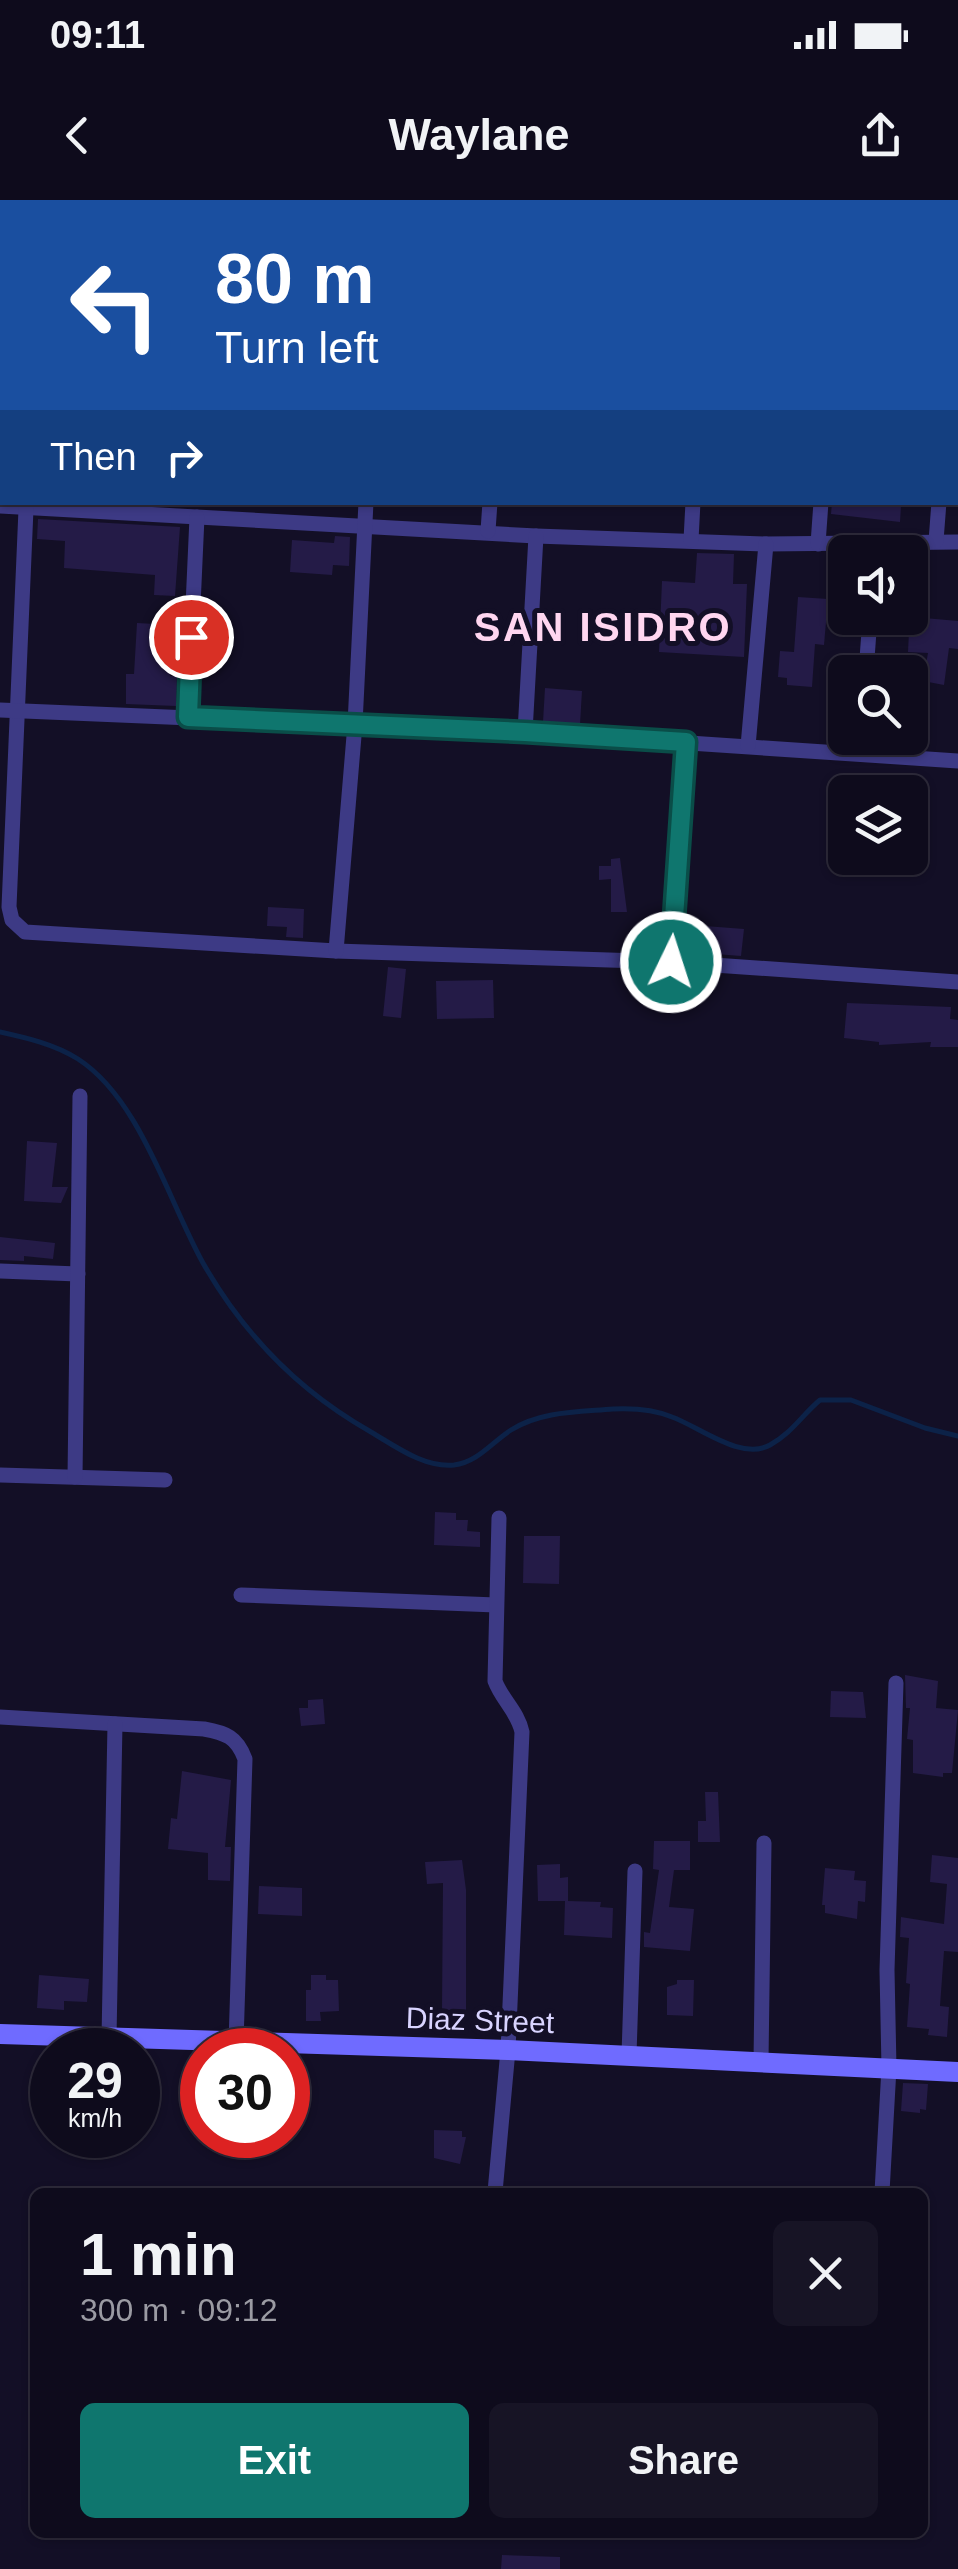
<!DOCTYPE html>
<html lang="en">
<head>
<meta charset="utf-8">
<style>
	:root { --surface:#0e0b1c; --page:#171425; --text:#f1f3f6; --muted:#9b9ba3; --line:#2e2b3b; --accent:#0f766e }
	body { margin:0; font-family:Arial,sans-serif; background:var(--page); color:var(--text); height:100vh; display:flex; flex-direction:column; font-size:38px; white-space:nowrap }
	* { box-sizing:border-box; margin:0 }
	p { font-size:32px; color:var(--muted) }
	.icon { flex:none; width:55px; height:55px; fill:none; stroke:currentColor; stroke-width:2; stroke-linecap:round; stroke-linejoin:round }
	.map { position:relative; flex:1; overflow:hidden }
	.panel { position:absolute; left:30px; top:1988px; width:898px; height:350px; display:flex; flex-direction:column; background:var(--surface); border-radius:15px; box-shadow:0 2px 8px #0004,0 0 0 2px var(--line) }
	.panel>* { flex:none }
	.top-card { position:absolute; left:0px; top:0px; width:960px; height:305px; box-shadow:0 2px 8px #0004,0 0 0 2px var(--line); background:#1a4fa0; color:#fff; overflow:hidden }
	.buttons { position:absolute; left:828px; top:335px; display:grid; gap:20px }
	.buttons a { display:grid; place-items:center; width:100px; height:100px; border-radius:15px; background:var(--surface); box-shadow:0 2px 8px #0004,0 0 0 2px var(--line); font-size:50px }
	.speed { position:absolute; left:30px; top:1828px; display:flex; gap:20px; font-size:50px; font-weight:700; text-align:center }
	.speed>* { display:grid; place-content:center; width:130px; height:130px; border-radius:50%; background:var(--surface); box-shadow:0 2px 8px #0004,0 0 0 2px var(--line); line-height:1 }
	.speed small { font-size:25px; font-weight:400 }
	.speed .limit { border:15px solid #d22; background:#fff; color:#111 }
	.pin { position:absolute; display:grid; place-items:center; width:85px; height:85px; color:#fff; margin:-42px; border:5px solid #fff; border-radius:50%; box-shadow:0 2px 10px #0007 }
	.me { position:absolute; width:110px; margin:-55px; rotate:4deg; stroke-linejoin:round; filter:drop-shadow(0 0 8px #0008) }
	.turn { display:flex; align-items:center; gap:35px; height:210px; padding:0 50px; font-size:45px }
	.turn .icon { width:130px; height:130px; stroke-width:2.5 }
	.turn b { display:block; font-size:70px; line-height:85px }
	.then { display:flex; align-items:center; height:95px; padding:0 50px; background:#0003; gap:20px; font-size:38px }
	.round { display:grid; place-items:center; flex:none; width:105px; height:105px; border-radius:15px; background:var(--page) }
	.overview { display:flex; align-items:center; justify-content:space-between; height:170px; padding:0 50px }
	h1 { font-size:60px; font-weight:700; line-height:75px }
	.primary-button { display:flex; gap:20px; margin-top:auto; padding:20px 50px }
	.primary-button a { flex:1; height:115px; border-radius:15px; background:var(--accent); color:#fff; font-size:40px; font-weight:700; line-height:115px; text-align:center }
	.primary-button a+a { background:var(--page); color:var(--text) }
	.status { display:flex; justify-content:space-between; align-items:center; height:70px; padding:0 50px; background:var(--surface); direction:ltr }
	.status svg { height:28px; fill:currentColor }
	header { display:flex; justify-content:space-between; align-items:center; height:130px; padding:0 50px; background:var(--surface); font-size:45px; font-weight:700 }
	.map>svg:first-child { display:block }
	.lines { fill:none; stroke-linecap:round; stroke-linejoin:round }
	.stream { stroke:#0c2248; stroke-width:5 }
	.building { fill:#241b47 }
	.street { stroke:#3d3a85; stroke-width:15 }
	.secondary { stroke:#6f6bff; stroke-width:20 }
	.route-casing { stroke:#0a4d48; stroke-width:25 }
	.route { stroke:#0f766e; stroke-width:18 }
	.labels { text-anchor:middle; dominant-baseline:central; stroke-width:10; stroke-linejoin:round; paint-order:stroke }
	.street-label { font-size:30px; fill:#d9d4ff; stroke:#130f26 }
	.district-label { font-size:40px; font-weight:bold; letter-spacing:2.5px; fill:#ffd6f0; stroke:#130f26 }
</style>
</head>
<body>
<div class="status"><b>09:11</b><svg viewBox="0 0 49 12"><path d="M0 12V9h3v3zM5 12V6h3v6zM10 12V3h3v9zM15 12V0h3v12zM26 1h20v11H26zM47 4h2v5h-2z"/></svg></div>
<header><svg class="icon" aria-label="back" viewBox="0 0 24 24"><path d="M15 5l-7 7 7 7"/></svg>Waylane<svg class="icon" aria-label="share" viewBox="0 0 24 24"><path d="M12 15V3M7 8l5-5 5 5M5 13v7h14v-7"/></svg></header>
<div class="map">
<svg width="958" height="2369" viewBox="0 0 958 2369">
	<rect width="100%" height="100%" fill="#130f26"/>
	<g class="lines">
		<!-- stream -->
		<g class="stream">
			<polyline points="35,2 36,0"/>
			<polyline points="0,93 2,92"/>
			<path d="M0 832C27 838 54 844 78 859 140 899 168 1000 203 1063 244 1135 298 1191 371 1232 395 1246 424 1268 454 1265 478 1262 492 1242 511 1230 541 1211 579 1212 613 1209 634 1208 653 1209 672 1217 700 1227 741 1261 770 1245 792 1233 803 1214 820 1200H851L925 1228 958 1236"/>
		</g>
	</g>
	<!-- building -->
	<g class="building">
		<polygon points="832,302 901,306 900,322 831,314"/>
		<polygon points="38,319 180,327 175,396 154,395 155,375 64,368 65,341 37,339"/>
		<polygon points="335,336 350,337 349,366 333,365 332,375 290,372 292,340 334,343"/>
		<polygon points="697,353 734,354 733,384 747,384 744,457 659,452 662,381 695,383"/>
		<polygon points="910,367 926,370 917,417 910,416"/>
		<polygon points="798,397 828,399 824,445 815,444 812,487 787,485 787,478 778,477 780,451 794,452"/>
		<polygon points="924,418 958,421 958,449 949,448 944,485 923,481 928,453 908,452 909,431 924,432"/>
		<polygon points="137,423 173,425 170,476 177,476 176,506 126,504 126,474 134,474"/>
		<polygon points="545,488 582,491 580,524 543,522"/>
		<polygon points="620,658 627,712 611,712 611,679 599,680 599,666 611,666 611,659"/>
		<polygon points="268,707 304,709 303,738 286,737 287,727 267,726"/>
		<polygon points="705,726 744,729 741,756 703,753"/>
		<polygon points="388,767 406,769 401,818 383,816"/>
		<polygon points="493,780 494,818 437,819 436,781"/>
		<polygon points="847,803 951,807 950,819 958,820 958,847 930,847 931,842 879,845 879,842 844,838"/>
		<polygon points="27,941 57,943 52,987 68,987 61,1003 24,1001"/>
		<polygon points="0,1037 55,1043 53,1059 24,1056 24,1061 0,1060"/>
		<polygon points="435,1312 456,1313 456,1320 468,1320 467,1331 480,1332 480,1347 434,1345"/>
		<polygon points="524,1336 560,1336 559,1384 523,1383"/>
		<polygon points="905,1475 938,1481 936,1508 958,1510 952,1573 943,1573 943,1577 913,1573 913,1540 907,1539 910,1508 906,1508"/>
		<polygon points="831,1491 863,1492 866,1518 830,1517"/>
		<polygon points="323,1499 325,1524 301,1526 299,1508 308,1508 308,1500"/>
		<polygon points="182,1571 231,1580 225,1647 231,1647 230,1681 208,1680 208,1653 168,1649 171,1618 177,1619"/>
		<polygon points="705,1592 718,1592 720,1642 698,1642 698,1621 706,1621"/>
		<polygon points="654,1641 690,1641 690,1670 674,1670 669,1707 694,1709 690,1751 644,1747 644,1732 650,1733 659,1670 653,1669"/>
		<polygon points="932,1655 958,1658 958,1752 944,1751 940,1806 949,1807 947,1837 928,1835 929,1829 907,1827 910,1784 906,1783 909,1738 900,1737 901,1717 944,1724 947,1684 930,1682"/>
		<polygon points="462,1660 466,1690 466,1810 442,1810 443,1683 427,1684 425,1662"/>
		<polygon points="560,1664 560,1678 568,1677 568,1701 601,1702 600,1707 613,1708 612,1738 564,1735 565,1701 538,1701 537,1665"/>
		<polygon points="825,1668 855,1671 854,1680 866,1681 865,1702 858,1701 857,1719 825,1713 825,1705 822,1705"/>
		<polygon points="259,1686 302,1688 302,1716 258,1714"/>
		<polygon points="39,1775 89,1779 87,1802 64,1801 64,1810 37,1808"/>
		<polygon points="311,1775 326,1775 326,1780 338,1780 339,1811 320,1812 321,1821 306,1821 306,1790 311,1790"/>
		<polygon points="677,1780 694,1780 693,1816 667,1815 667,1787 677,1784"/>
		<polygon points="903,1883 928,1884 926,1910 920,1909 920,1913 901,1911"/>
		<polygon points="434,1930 462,1931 462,1937 466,1937 460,1964 434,1958"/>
		<polygon points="502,2355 560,2357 560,2369 501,2369"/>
	</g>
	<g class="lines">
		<!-- street -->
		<g class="street">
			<polyline points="120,2 120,0"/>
			<polyline points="386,2 386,0"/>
			<polyline points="506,2 506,0"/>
			<polyline points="841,2 841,0"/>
			<polyline points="951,2 951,0"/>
			<polyline points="0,306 536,336 766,344 958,342"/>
			<polyline points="26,309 9,707 12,720 25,732 336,751 671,762 958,782"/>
			<polyline points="488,331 490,302"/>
			<polyline points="691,340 693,302"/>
			<polyline points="936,341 939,302"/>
			<polyline points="818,344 821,302"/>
			<polyline points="866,472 870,418"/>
			<polyline points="0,510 525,532 958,561"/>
			<polyline points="188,517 197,317"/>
			<polyline points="525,532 536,336"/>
			<polyline points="748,546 766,344"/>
			<polyline points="336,751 355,524 366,302"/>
			<polyline points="671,762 685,542"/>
			<polyline points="0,1071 78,1074"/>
			<polyline points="0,1275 165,1280"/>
			<polyline points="75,1277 80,896"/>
			<polyline points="241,1395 496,1405"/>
			<path d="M0 1517 204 1529C226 1533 237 1537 245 1559L236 1843"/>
			<polyline points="109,1838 115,1524"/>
			<polyline points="629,1855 635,1671"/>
			<polyline points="761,1861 764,1643"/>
			<path d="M495 1992 508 1850 522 1532C518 1512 502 1500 495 1481L499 1318"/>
			<polyline points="882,1992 889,1868 887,1770 896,1483"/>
		</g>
		<!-- secondary -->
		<polyline class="secondary" points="0,1834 508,1850 958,1872"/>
	</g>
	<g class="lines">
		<defs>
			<polyline id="route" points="191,437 188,517 525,532 686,542 671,762"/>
		</defs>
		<!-- route casing -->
		<use href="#route" class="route-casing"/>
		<!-- route -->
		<use href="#route" class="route"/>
	</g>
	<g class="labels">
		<!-- street labels -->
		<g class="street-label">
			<text transform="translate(480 1820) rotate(2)">Diaz Street</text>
		</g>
		<!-- district labels -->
		<g class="district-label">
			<text x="603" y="427">SAN ISIDRO</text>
		</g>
	</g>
</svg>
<div class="buttons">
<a><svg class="icon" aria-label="sound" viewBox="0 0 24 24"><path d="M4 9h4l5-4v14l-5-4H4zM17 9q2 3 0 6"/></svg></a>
<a><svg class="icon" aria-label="search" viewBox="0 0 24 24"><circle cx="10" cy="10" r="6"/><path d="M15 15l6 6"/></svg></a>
<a><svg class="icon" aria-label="layers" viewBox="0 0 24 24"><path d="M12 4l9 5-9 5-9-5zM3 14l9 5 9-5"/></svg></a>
</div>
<div class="speed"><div>29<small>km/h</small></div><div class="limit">30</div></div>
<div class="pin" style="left:191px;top:437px;background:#d93025"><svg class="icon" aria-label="arrive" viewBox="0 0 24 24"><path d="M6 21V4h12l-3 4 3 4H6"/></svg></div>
<svg class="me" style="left:671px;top:762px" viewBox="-20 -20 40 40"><circle r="17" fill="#0f766e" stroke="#fff" stroke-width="3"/><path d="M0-11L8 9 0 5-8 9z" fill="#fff"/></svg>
<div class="top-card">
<div class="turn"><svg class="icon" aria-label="left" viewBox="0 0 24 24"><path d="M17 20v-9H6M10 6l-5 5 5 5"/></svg><div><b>80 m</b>Turn left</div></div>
<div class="then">Then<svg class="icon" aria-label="right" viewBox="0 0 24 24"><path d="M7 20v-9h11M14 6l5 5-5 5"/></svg></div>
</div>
<section class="panel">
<div class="overview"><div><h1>1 min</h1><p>300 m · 09:12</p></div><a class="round"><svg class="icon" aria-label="close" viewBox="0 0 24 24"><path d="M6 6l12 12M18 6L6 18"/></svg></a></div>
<div class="primary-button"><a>Exit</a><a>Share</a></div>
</section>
</div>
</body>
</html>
